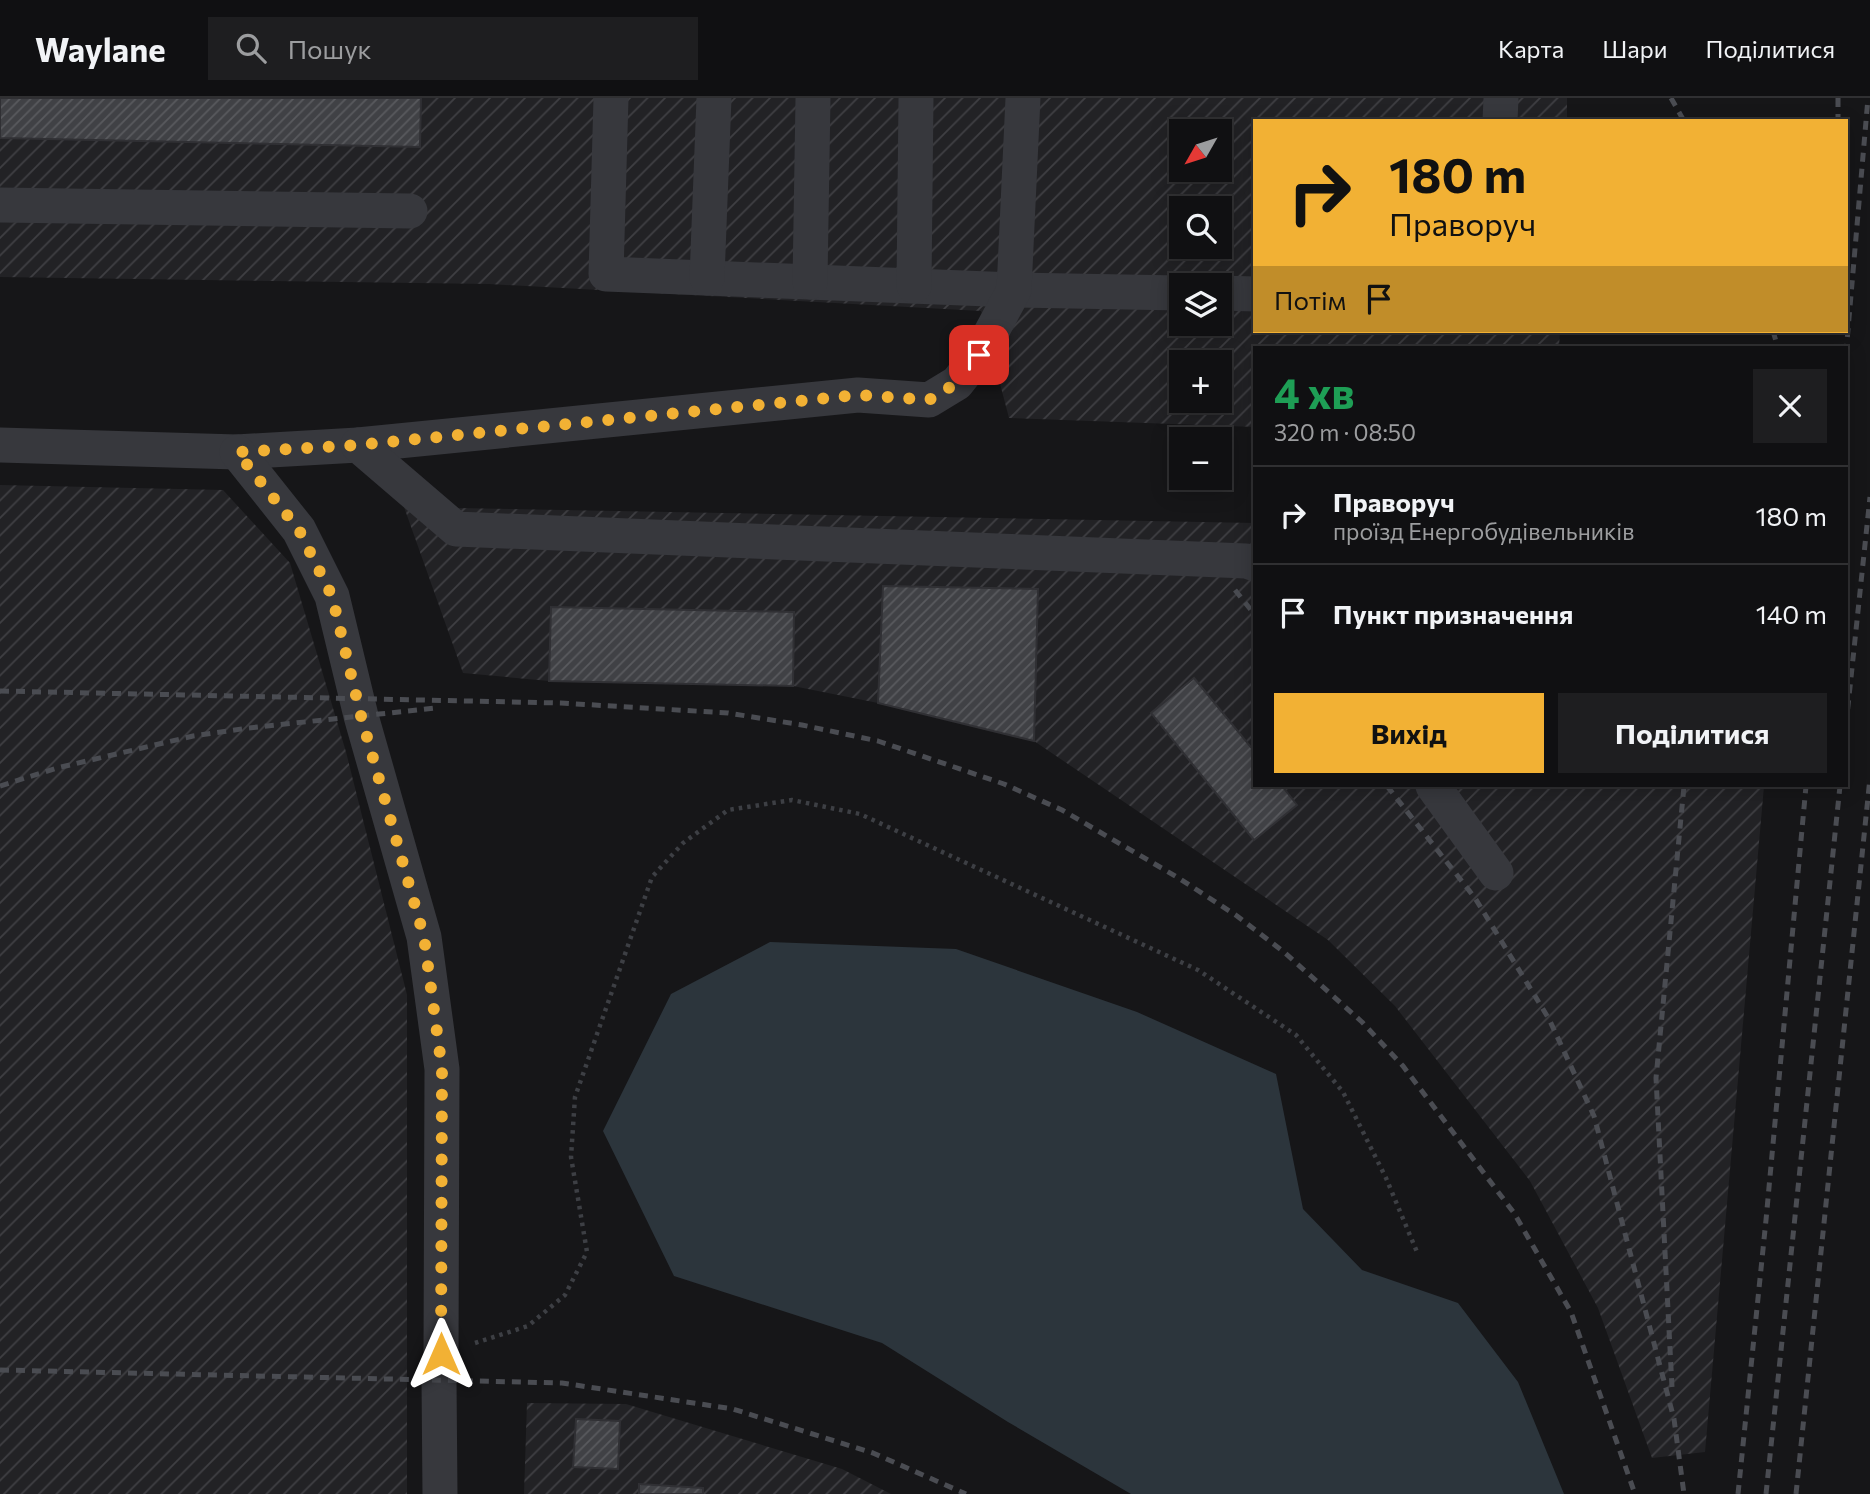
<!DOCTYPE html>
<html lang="uk">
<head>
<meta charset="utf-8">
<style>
	:root { --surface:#101012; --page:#1e1e20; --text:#f1f3f6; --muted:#9c9d9f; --line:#303032; --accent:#f2b134 }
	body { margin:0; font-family:Commissioner,sans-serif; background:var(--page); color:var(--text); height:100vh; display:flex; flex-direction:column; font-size:26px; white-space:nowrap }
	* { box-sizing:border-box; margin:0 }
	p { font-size:23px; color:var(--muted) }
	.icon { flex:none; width:38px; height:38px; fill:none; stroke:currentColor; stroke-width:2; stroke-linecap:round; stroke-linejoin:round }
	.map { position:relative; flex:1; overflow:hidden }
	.side { position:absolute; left:1253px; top:248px; width:595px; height:441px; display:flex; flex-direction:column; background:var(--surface); border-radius:0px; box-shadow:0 4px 18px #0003,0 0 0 2px var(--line) }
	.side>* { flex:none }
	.guide { position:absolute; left:1253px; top:21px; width:595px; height:214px; border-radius:0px; box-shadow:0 4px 18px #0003,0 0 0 2px var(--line); background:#f2b134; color:#111; overflow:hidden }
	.needle { width:46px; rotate:231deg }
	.tools { position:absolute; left:1169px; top:21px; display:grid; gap:14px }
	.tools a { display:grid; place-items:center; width:63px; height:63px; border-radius:0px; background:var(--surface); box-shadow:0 4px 18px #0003,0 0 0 2px var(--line); font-size:35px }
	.pin { position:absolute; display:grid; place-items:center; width:60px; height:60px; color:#fff; margin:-30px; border-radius:14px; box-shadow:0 4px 10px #0006 }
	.me { position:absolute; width:77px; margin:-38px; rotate:0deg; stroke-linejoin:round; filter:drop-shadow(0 0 5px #0008) }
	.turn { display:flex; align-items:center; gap:24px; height:147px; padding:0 21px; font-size:32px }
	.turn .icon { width:91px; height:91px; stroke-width:2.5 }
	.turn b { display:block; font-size:49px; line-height:60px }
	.then { display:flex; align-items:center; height:66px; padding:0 21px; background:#0003; gap:14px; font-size:26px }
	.round { display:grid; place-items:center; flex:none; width:74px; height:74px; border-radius:0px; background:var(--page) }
	.overview { display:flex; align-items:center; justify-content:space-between; height:119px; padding:0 21px }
	h1 { font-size:42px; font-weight:700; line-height:52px; color:#1e9e55 }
	.cta { display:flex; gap:14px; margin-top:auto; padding:14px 21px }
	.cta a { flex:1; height:80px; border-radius:0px; background:var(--accent); color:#111; font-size:28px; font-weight:700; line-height:80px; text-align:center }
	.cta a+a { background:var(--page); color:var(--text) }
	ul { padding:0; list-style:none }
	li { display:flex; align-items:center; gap:21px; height:98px; padding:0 21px; border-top:2px solid var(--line) }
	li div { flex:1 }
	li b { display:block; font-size:26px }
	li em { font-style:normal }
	header { display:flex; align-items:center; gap:42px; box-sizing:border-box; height:98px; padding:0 35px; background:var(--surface); border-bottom:2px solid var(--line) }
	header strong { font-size:33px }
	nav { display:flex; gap:38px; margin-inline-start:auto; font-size:24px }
	.search { width:490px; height:63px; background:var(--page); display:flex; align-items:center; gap:18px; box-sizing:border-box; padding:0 24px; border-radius:0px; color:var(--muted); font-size:26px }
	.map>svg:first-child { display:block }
	.industrial { fill:url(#industrial-furrows); fill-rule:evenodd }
	.water { fill:#2c353c }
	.building { fill:url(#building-hatch); stroke:#303034; stroke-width:2 }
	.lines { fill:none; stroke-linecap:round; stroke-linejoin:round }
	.path { stroke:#3d3f44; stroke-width:4.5; stroke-dasharray:3.5 5; stroke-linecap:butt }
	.minor { stroke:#37383d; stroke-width:35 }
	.rail { stroke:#4a4c52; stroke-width:5; stroke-dasharray:9 7; stroke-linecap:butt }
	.route { stroke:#f2b134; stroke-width:12; stroke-dasharray:0 21.6 }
</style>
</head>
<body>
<header>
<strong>Waylane</strong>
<div class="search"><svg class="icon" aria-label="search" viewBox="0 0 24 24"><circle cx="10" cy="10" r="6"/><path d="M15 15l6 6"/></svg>Пошук</div>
<nav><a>Карта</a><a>Шари</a><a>Поділитися</a></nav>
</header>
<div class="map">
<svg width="1870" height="1396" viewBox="0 0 1870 1396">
	<defs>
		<pattern id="industrial-furrows" width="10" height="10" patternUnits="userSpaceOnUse" patternTransform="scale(1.75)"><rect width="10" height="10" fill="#222225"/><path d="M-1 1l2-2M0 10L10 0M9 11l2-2" fill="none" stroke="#3f3f43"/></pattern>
		<pattern id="building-hatch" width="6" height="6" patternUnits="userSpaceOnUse" patternTransform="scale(1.75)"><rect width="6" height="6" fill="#404145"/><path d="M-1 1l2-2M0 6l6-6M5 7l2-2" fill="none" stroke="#595a5e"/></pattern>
	</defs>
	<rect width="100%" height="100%" fill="#161618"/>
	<!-- industrial -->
	<g class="industrial">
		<path d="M0 0H1567V23H1255V233H1560L1559 250H1255V329L1009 320 981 213 489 186 0 179ZM1181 33H1220V72H1181ZM1181 110H1220V149H1181ZM1181 187H1220V226H1181ZM1181 264H1220V303H1181Z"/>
		<polygon points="0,387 223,392 290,465 346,654 407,897 407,1396 0,1396"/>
		<polygon points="404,409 1255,425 1255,688 1764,688 1705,1354 1652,1360 1598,1210 1530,1083 1395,908 1328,842 1034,643 878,605 793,588 549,583 463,575"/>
		<polygon points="527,1305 626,1306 842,1371 891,1396 524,1396"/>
	</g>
	<!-- water -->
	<polygon class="water" points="770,844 956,851 1137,914 1276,976 1303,1111 1362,1172 1458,1205 1518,1284 1564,1396 1131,1396 1008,1324 882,1245 674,1178 603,1033 671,896"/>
	<!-- building -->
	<g class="building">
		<polygon points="0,0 421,0 420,49 0,40"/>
		<polygon points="883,488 1038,491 1034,643 878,605"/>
		<polygon points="551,509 794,514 793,588 549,583"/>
		<polygon points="1194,580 1255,654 1255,688 1282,688 1297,707 1254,742 1151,615"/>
		<polygon points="576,1321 620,1323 618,1371 573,1369"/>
		<polygon points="639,1386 703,1390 703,1396 639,1396"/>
	</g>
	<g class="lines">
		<!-- path -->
		<polyline class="path" points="475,1245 528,1228 565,1197 587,1154 571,1059 575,999 652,779 683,745 728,712 792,702 860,716 1198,872 1296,937 1343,994 1386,1080 1417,1154"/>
		<!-- minor -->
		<g class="minor">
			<polyline points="611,0 606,176 1014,192 1181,195"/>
			<polyline points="1500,23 1501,0"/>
			<polyline points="0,107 410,113"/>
			<polyline points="707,180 714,0"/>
			<polyline points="810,184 813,0"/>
			<polyline points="914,188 916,0"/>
			<polyline points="1220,195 1255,196"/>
			<polyline points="0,347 237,354 358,347 858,297 929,302 957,285 979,257 1014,192 1023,0"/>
			<polyline points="358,347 456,431 1246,463 1255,466"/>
			<polyline points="237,354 299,432 332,498 361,618 424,839 442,971 441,1256 439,1282 440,1396"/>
			<polyline points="1433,688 1496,775"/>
		</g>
		<!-- rail -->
		<g class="rail">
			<polyline points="1671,0 1684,23"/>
			<polyline points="1838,0 1838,23"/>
			<polyline points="1773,233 1778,250"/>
			<polyline points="1846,255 1868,0"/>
			<polyline points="1235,492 1255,517"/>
			<polyline points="0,593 561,605 728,615 802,627 878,643 1004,686 1062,712 1177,779 1237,818 1284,854 1362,924 1403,968 1514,1115 1571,1214 1635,1396"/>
			<polyline points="1846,627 1870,399"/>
			<polyline points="0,688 57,670 193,638 248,630 436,610"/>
			<polyline points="1387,688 1475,800 1549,921 1594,1018 1674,1321 1684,1396"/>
			<polyline points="0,1272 562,1285 733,1311 873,1355 966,1396"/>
			<polyline points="1672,1289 1656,980 1684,688"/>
			<polyline points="1738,1396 1766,1122 1806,688"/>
			<polyline points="1766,1396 1840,688"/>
			<polyline points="1796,1396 1870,680"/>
		</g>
	</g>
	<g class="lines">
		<!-- route -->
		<polyline class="route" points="441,1256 442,971 424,839 361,618 332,498 299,432 237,354 358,347 858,297 929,302 957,285 979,257"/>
	</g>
</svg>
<div class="tools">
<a><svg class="needle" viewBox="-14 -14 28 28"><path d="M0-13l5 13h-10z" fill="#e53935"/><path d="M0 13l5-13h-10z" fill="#9c9d9f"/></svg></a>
<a><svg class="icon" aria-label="search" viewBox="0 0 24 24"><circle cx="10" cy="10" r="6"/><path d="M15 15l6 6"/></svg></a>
<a><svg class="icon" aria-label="layers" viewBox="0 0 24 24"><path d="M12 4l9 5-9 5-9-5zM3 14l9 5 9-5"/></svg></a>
<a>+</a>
<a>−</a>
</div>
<div class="pin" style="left:979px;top:257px;background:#d93025"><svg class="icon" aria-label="arrive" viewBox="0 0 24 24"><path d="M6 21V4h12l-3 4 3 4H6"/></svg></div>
<svg class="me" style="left:441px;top:1256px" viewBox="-20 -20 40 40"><path d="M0-17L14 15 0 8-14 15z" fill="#f2b134" stroke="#fff" stroke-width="4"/></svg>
<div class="guide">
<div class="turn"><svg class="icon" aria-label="right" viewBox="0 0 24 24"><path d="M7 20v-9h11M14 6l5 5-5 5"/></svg><div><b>180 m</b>Праворуч</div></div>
<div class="then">Потім<svg class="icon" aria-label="arrive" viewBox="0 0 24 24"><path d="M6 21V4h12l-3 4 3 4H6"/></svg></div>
</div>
<section class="side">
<div class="overview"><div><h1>4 хв</h1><p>320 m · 08:50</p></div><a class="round"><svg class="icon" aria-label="close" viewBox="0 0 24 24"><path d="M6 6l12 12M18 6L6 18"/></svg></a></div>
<ul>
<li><svg class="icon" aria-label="right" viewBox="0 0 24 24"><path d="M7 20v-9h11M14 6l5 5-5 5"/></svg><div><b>Праворуч</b><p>проїзд Енергобудівельників</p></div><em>180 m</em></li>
<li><svg class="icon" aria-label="arrive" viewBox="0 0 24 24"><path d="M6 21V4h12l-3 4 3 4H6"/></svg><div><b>Пункт призначення</b></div><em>140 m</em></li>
</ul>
<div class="cta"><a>Вихід</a><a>Поділитися</a></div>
</section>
</div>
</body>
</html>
